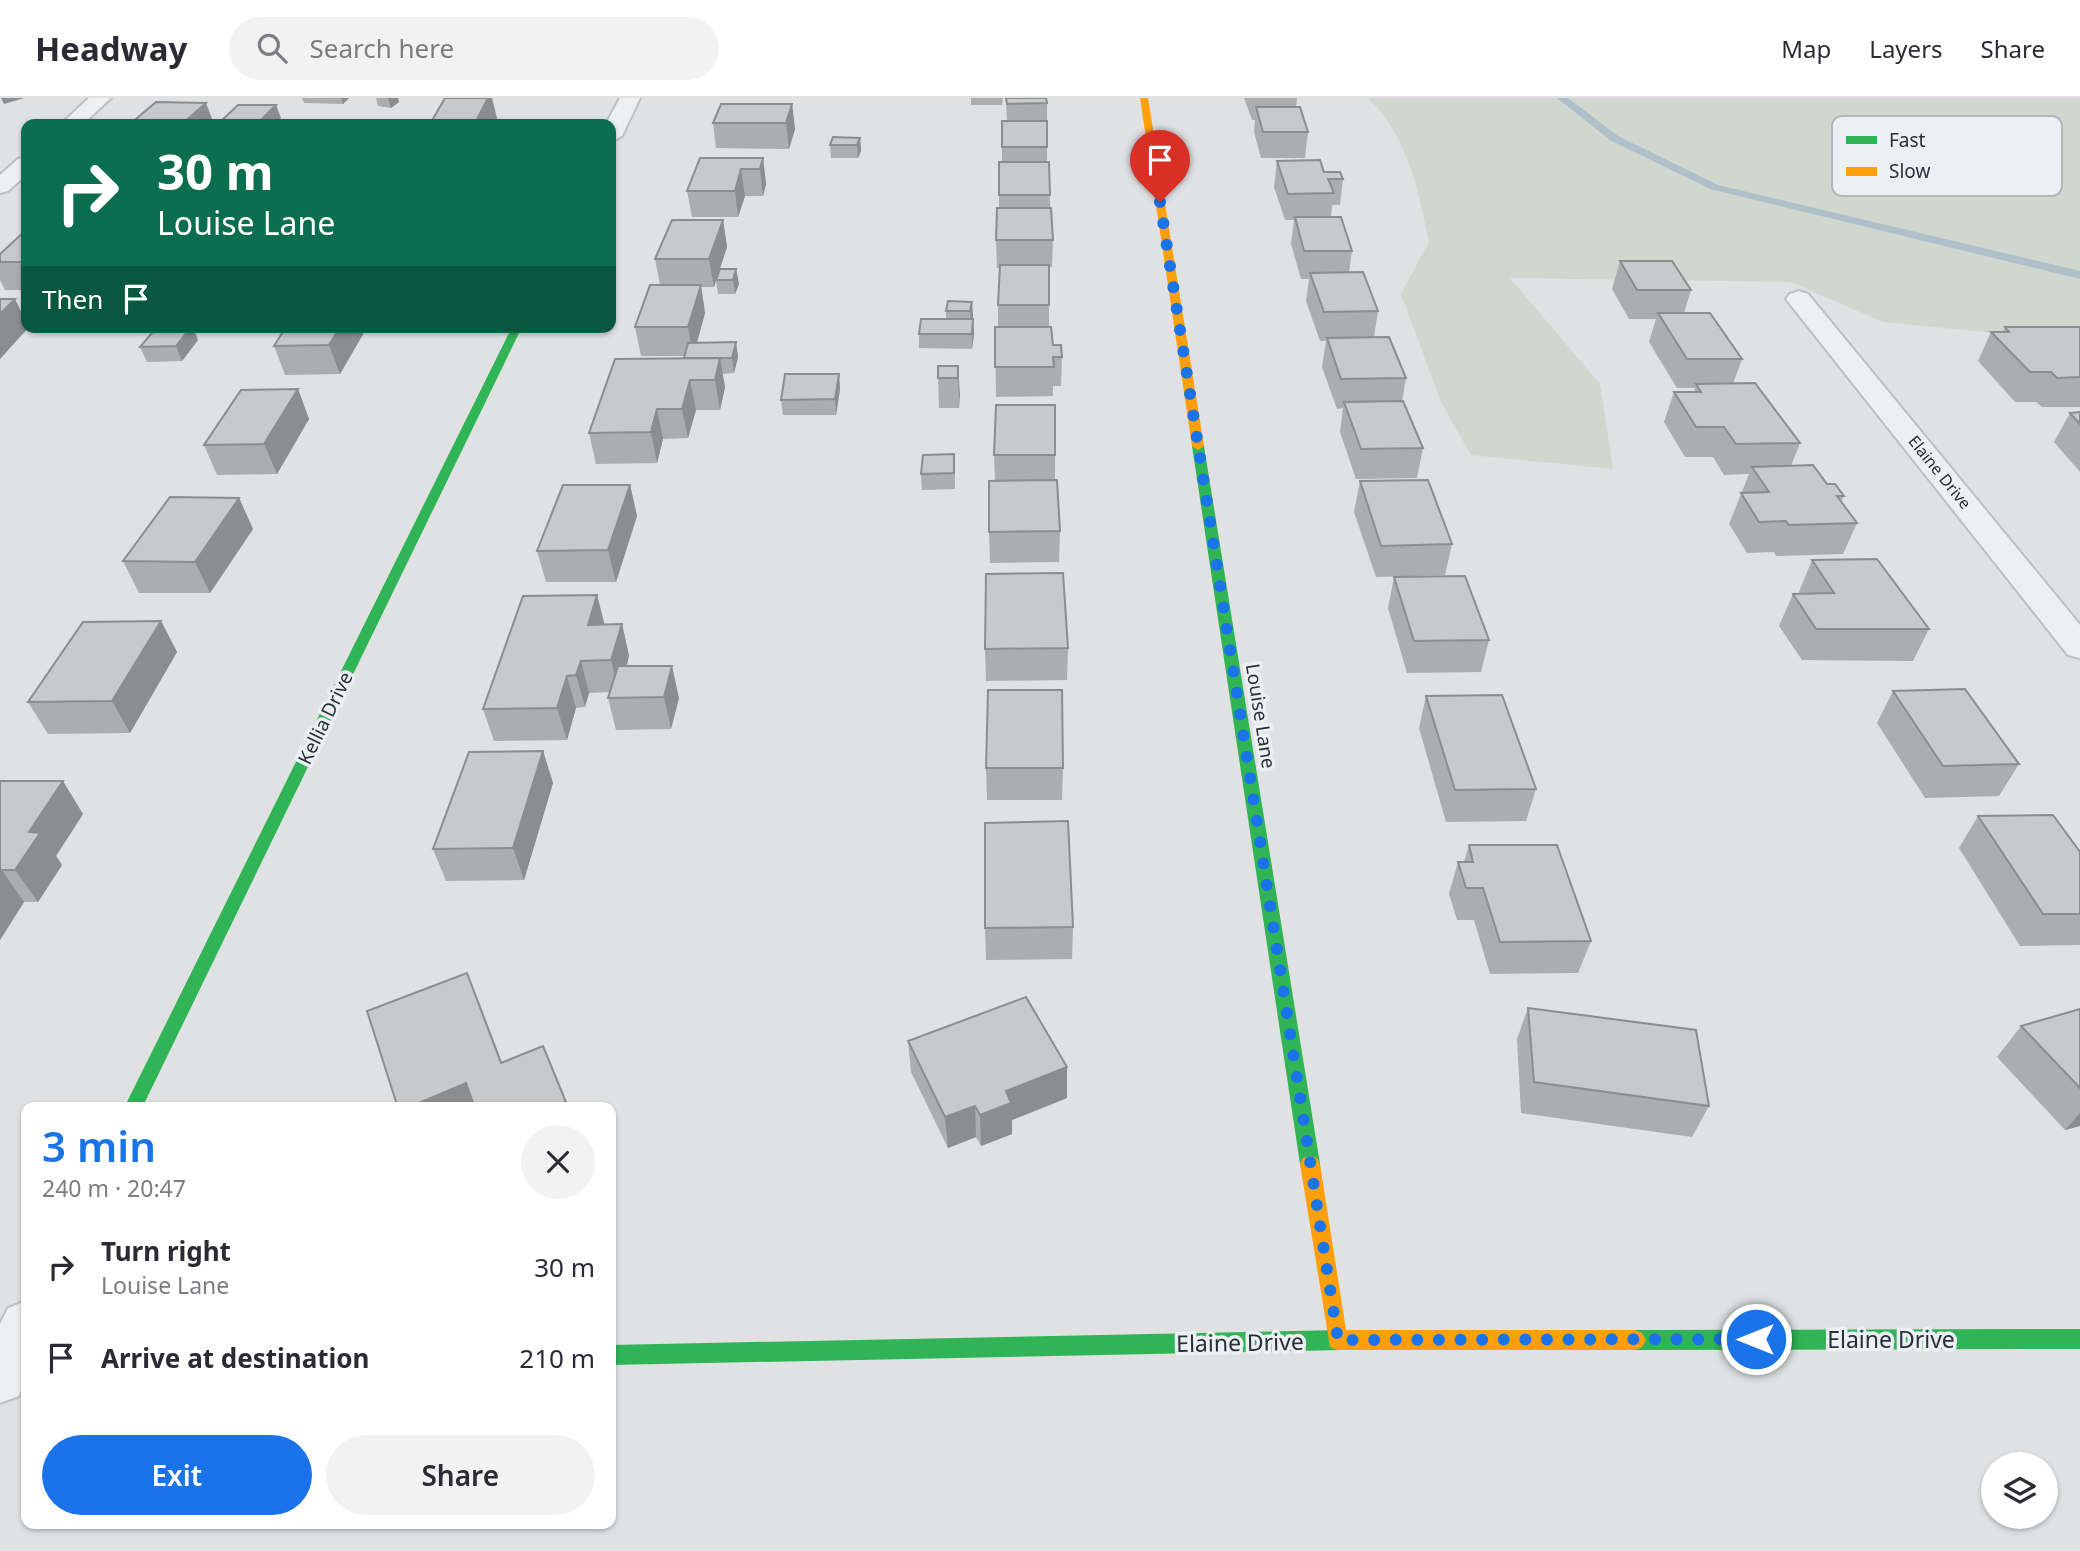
<!DOCTYPE html>
<html lang="en">
<head>
<meta charset="utf-8">
<style>
	:root { --surface:#fff; --page:#f2f2f3; --text:#2b2b33; --muted:#7c7c81; --line:#e1e1e2; --accent:#1a73e8 }
	body { margin:0; font-family:"Noto Sans",sans-serif; background:var(--page); color:var(--text); height:100vh; display:flex; flex-direction:column; font-size:26px; white-space:nowrap }
	* { box-sizing:border-box; margin:0 }
	p { font-size:23px; color:var(--muted) }
	.icon { flex:none; width:38px; height:38px; fill:none; stroke:currentColor; stroke-width:2; stroke-linecap:round; stroke-linejoin:round }
	.map { position:relative; flex:1; overflow:hidden }
	.drawer { position:absolute; left:21px; top:1004px; width:595px; height:427px; display:flex; flex-direction:column; background:var(--surface); border-radius:14px; box-shadow:0 2px 5px #0004 }
	.drawer>* { flex:none }
	.hud { position:absolute; left:21px; top:21px; width:595px; height:214px; border-radius:14px; box-shadow:0 2px 5px #0004; background:#0b6e4f; color:#fff; overflow:hidden }
	.controls { position:absolute; left:1981px; top:1354px; display:grid; gap:14px }
	.controls a { display:grid; place-items:center; width:77px; height:77px; border-radius:50%; background:var(--surface); box-shadow:0 2px 5px #0004; font-size:35px }
	.pin { position:absolute; display:grid; place-items:center; width:60px; height:60px; color:#fff; margin:-72px -30px; border-radius:50% 50% 50% 0; rotate:-45deg; box-shadow:0 0 7px #0007 }
	.pin .icon { rotate:45deg }
	.me { position:absolute; width:77px; margin:-38px; rotate:270deg; stroke-linejoin:round; filter:drop-shadow(0 0 5px #0008) }
	.turn { display:flex; align-items:center; gap:24px; height:147px; padding:0 21px; font-size:32px }
	.turn .icon { width:91px; height:91px; stroke-width:2.5 }
	.turn b { display:block; font-size:49px; line-height:60px }
	.then { display:flex; align-items:center; height:66px; padding:0 21px; background:#0003; gap:14px; font-size:26px }
	.round { display:grid; place-items:center; flex:none; width:74px; height:74px; border-radius:37px; background:var(--page) }
	.headline { display:flex; align-items:center; justify-content:space-between; height:119px; padding:0 21px }
	h1 { font-size:42px; font-weight:600; line-height:52px; color:var(--accent) }
	.cta { display:flex; gap:14px; margin-top:auto; padding:14px 21px }
	.cta a { flex:1; height:80px; border-radius:42px; background:var(--accent); color:#fff; font-size:28px; font-weight:600; line-height:80px; text-align:center }
	.cta a+a { background:var(--page); color:var(--text) }
	ul { padding:0; list-style:none }
	li { display:flex; align-items:center; gap:21px; height:91px; padding:0 21px }
	li div { flex:1 }
	li b { display:block; font-size:26px }
	li em { font-style:normal }
	header { display:flex; align-items:center; gap:42px; box-sizing:border-box; height:98px; padding:0 35px; background:var(--surface); border-bottom:2px solid var(--line) }
	header strong { font-size:33px }
	nav { display:flex; gap:38px; margin-inline-start:auto; font-size:24px }
	.search { width:490px; height:63px; background:var(--page); display:flex; align-items:center; gap:18px; box-sizing:border-box; padding:0 24px; border-radius:38px; color:var(--muted); font-size:26px }
	.map>svg:first-child { display:block }
	.green { fill:#d0d7cf }
	.lines { fill:none; stroke-linecap:round; stroke-linejoin:round }
	.stream { fill:#afc0cb; fill-rule:evenodd }
	.street-casing { stroke:#bdbfc1; stroke-width:4 }
	.street { fill:#eeeff0; fill-rule:evenodd }
	.fast { fill:#30b455; fill-rule:evenodd }
	.slow { fill:#ff9f0a; fill-rule:evenodd }
	.wall { fill:#abadaf }
	.shaded-wall { fill:#8b8d8e }
	.building { fill:#c7c9cb; stroke:#8b8d8e; stroke-width:2 }
	.route { stroke:#1a73e8; stroke-width:12; stroke-dasharray:0 21.6 }
	.labels { text-anchor:middle; dominant-baseline:central; stroke-width:7; stroke-linejoin:round; paint-order:stroke }
	.far-street-label { font-size:16px; fill:#283039; stroke:#eceff3 }
	.street-label { font-size:19px; fill:#283039; stroke:#eceff3 }
	.near-street-label { font-size:23px; fill:#283039; stroke:#eceff3 }
	.key { fill:#eceff3; stroke:#b1b6bb; stroke-width:2 }
	.key-label { font-size:19px; fill:#283039 }
</style>
</head>
<body>
<header>
<strong>Headway</strong>
<div class="search"><svg class="icon" aria-label="search" viewBox="0 0 24 24"><circle cx="10" cy="10" r="6"/><path d="M15 15l6 6"/></svg>Search here</div>
<nav><a>Map</a><a>Layers</a><a>Share</a></nav>
</header>
<div class="map">
<svg width="2080" height="1453" viewBox="0 0 2080 1453">
	<rect width="100%" height="100%" fill="#dfe1e3"/>
	<!-- green -->
	<path class="green" d="M1368 0H2080V251L2026 238 1883 224 1791 184 1510 180 1600 286 1613 371 1471 357 1441 304 1401 196 1429 144C1418 91 1408 39 1368 0Z"/>
	<g class="lines">
		<!-- stream -->
		<polygon class="stream" points="1557,0 1568,0 1618,38 1718,87 2080,173 2080,181 1710,91 1610,42"/>
		<defs>
			<g id="street">
				<polygon points="89,0 111,0 83,26 61,26"/>
				<polygon points="620,0 640,0 622,38 611,44 611,26 606,26"/>
				<polygon points="26,59 26,77 8,93 0,95 0,77 18,61"/>
				<polygon points="1799,193 1808,196 2080,527 2080,560 2068,557 1790,206 1786,201 1790,196"/>
				<polygon points="26,1203 26,1282 19,1298 0,1305 0,1226 8,1210"/>
			</g>
		</defs>
		<!-- street casing -->
		<use href="#street" class="street-casing"/>
		<!-- street -->
		<use href="#street" class="street"/>
		<!-- fast -->
		<g class="fast">
			<polygon points="512,229 522,229 142,1010 124,1010"/>
			<polygon points="1198,344 1204,348 1320,1066 1317,1072 1310,1074 1303,1072 1300,1066 1192,348"/>
			<polygon points="2080,1231 2080,1251 1635,1252 1628,1249 1624,1242 1628,1235 1635,1232"/>
			<polygon points="1341,1232 1348,1235 1352,1242 1348,1249 1341,1252 611,1267 611,1247"/>
		</g>
		<!-- slow -->
		<g class="slow">
			<polygon points="1140,0 1148,0 1204,348 1198,352 1192,348"/>
			<polygon points="1310,1058 1317,1060 1320,1066 1346,1232 1635,1232 1642,1235 1646,1242 1642,1249 1635,1252 1337,1252 1330,1249 1300,1066 1303,1060"/>
		</g>
	</g>
	<!-- wall -->
	<g class="wall">
		<polygon points="302,0 349,0 343,6 304,5"/>
		<polygon points="376,0 398,0 399,4 391,10 378,8"/>
		<polygon points="971,0 1003,0 1002,7 971,7"/>
		<polygon points="1006,0 1047,5 1047,64 1053,142 1052,169 1049,169 1049,229 1053,247 1062,259 1061,288 1053,288 1053,298 996,299 995,229 998,229 998,207 999,170 997,170 996,142 999,110 999,64 1002,64 1002,49 1007,23"/>
		<polygon points="1244,0 1297,0 1296,9 1308,34 1305,60 1261,60 1254,34 1255,22 1252,22"/>
		<polygon points="792,6 795,31 789,51 716,50 713,25"/>
		<polygon points="281,20 275,26 221,26 220,24"/>
		<polygon points="497,20 494,26 430,26"/>
		<polygon points="860,40 861,53 858,60 831,60 830,47"/>
		<polygon points="763,60 766,86 763,98 745,98 738,119 692,119 687,93"/>
		<polygon points="1277,63 1324,74 1343,81 1340,107 1332,107 1331,119 1352,153 1349,174 1378,213 1374,239 1406,280 1402,303 1423,350 1417,380 1356,381 1340,334 1343,310 1337,311 1322,269 1326,243 1320,243 1306,203 1309,181 1301,181 1291,146 1294,122 1285,122 1274,89"/>
		<polygon points="723,122 727,149 719,173 736,171 739,186 735,196 718,196 716,182 714,189 701,189 705,215 697,245 736,244 738,259 734,275 722,276 725,289 720,312 696,312 688,340 663,341 657,365 596,366 589,335 684,260 684,258 641,258 635,229 660,187 655,161"/>
		<polygon points="26,132 26,192 5,192 0,182 0,156"/>
		<polygon points="1620,163 1691,192 1684,215 1742,261 1733,286 1800,345 1791,368 1827,386 1844,398 1841,404 1857,425 1843,456 1776,458 1774,454 1747,455 1729,426 1749,376 1724,377 1713,359 1685,359 1664,324 1674,294 1694,294 1695,290 1677,290 1649,244 1656,221 1629,221 1612,191"/>
		<polygon points="972,204 974,236 972,251 919,250 919,236 946,221 946,213"/>
		<polygon points="286,229 366,229 366,231 340,276 285,277 274,248"/>
		<polygon points="2005,229 2080,229 2080,309 2042,309 2036,304 2015,304 1978,263 1991,234 2003,234"/>
		<polygon points="198,242 182,263 147,264 140,249"/>
		<polygon points="958,268 959,310 939,310 938,280"/>
		<polygon points="839,276 840,291 836,317 783,317 781,302"/>
		<polygon points="298,291 309,321 277,376 217,377 204,347"/>
		<polygon points="2080,314 2080,374 2054,344 2070,315"/>
		<polygon points="994,357 1055,357 1055,382 1060,433 1059,464 990,465 989,434 995,383"/>
		<polygon points="955,372 955,391 922,392 921,376"/>
		<polygon points="1360,383 1452,446 1445,477 1376,479 1354,414"/>
		<polygon points="630,387 637,418 616,484 546,484 537,453"/>
		<polygon points="239,400 253,431 210,495 139,495 123,463"/>
		<polygon points="1812,462 1929,531 1913,563 1802,562 1779,528 1793,496 1800,496 1799,494"/>
		<polygon points="1394,479 1489,542 1481,574 1407,575 1388,510"/>
		<polygon points="597,497 604,526 622,526 629,558 627,568 679,600 671,631 616,632 608,600 610,594 589,595 585,609 576,610 567,642 494,643 483,611"/>
		<polygon points="161,523 177,554 130,635 48,636 28,604"/>
		<polygon points="1068,550 1067,582 986,583 985,551"/>
		<polygon points="1893,593 2019,666 1999,698 1925,700 1877,625"/>
		<polygon points="1426,598 1536,691 1526,723 1446,724 1419,630"/>
		<polygon points="543,653 553,685 524,782 446,783 433,751"/>
		<polygon points="986,670 1063,670 1062,702 987,702"/>
		<polygon points="0,683 83,716 56,758 62,767 38,804 24,804 0,842"/>
		<polygon points="1978,718 2080,754 2080,847 2020,848 1959,750"/>
		<polygon points="1469,747 1591,843 1578,875 1490,876 1474,822 1457,822 1449,796 1458,764 1464,764"/>
		<polygon points="1073,829 1072,861 986,862 985,830"/>
		<polygon points="1528,910 1709,1008 1692,1039 1521,1015 1517,941"/>
		<polygon points="2080,911 2080,1028 2065,1032 1997,959 2021,928"/>
		<polygon points="908,943 1067,1000 1012,1022 1012,1036 981,1048 976,1039 948,1050 911,974"/>
	</g>
	<!-- shaded-wall -->
	<g class="shaded-wall">
		<polygon points="1,0 24,0 4,6"/>
		<polygon points="341,0 349,0 343,6"/>
		<polygon points="388,0 398,0 399,4 391,10"/>
		<polygon points="488,0 492,0 497,20 494,26 475,26 475,25"/>
		<polygon points="206,5 214,26 182,26"/>
		<polygon points="792,6 795,31 789,51 786,25"/>
		<polygon points="276,7 281,20 275,26 260,26 259,24"/>
		<polygon points="860,40 861,53 858,60 857,47"/>
		<polygon points="763,60 766,86 763,98 760,71"/>
		<polygon points="741,71 745,98 738,119 735,93"/>
		<polygon points="723,122 727,149 714,189 709,161"/>
		<polygon points="736,171 739,186 735,196 733,182"/>
		<polygon points="701,187 705,215 693,258 688,229"/>
		<polygon points="15,201 26,224 26,229 29,229 0,261 0,216"/>
		<polygon points="972,204 973,219 971,228 970,213"/>
		<polygon points="973,221 974,236 972,251 972,236"/>
		<polygon points="191,229 193,229 198,242 182,263 176,248"/>
		<polygon points="340,229 366,229 366,231 340,276 329,247"/>
		<polygon points="736,244 738,259 734,275 732,260"/>
		<polygon points="720,260 725,289 720,312 715,282"/>
		<polygon points="958,268 960,297 959,310 958,280"/>
		<polygon points="839,276 840,291 836,317 835,301"/>
		<polygon points="690,282 696,312 688,340 682,311"/>
		<polygon points="298,291 309,321 277,376 264,346"/>
		<polygon points="657,311 663,341 657,365 651,334"/>
		<polygon points="630,387 637,418 616,484 608,452"/>
		<polygon points="239,400 253,431 210,495 195,464"/>
		<polygon points="597,497 605,528 588,527"/>
		<polygon points="161,523 177,554 130,635 112,603"/>
		<polygon points="622,526 629,558 619,594 611,562"/>
		<polygon points="581,563 589,595 585,609 576,577"/>
		<polygon points="672,568 679,600 671,631 664,599"/>
		<polygon points="567,578 576,610 567,642 557,610"/>
		<polygon points="543,653 553,685 524,782 513,750"/>
		<polygon points="63,683 83,716 56,758 62,767 38,804 15,772 29,734"/>
		<polygon points="2,772 24,804 0,842 0,775"/>
		<polygon points="467,875 480,907 514,996 501,965"/>
		<polygon points="1067,969 1067,1000 1012,1022 1012,1036 981,1048 980,1017 1006,993"/>
		<polygon points="466,985 477,1010 407,1010"/>
		<polygon points="566,1004 568,1010 551,1010"/>
		<polygon points="975,1008 976,1039 948,1050 945,1019"/>
		<polygon points="2080,1015 2080,1028 2065,1032"/>
	</g>
	<!-- building -->
	<g class="building">
		<polygon points="445,0 488,0 475,25 430,26"/>
		<polygon points="1006,0 1046,0 1047,5 1007,6"/>
		<polygon points="156,4 206,5 182,26 130,26"/>
		<polygon points="721,6 792,6 786,25 713,25"/>
		<polygon points="238,7 276,7 259,24 220,24"/>
		<polygon points="1256,9 1300,9 1308,34 1263,34"/>
		<rect x="1002" y="23" width="45" height="26"/>
		<polygon points="833,39 860,40 857,47 830,47"/>
		<polygon points="700,60 763,60 760,71 741,71 735,93 687,93"/>
		<polygon points="1320,62 1324,74 1340,74 1343,81 1328,81 1334,95 1288,96 1277,63"/>
		<polygon points="999,64 1049,64 1050,97 999,97"/>
		<polygon points="997,110 1051,110 1053,142 996,142"/>
		<polygon points="1295,119 1341,119 1352,153 1304,153"/>
		<polygon points="672,122 723,122 709,161 655,161"/>
		<polygon points="26,132 26,164 0,164 0,156"/>
		<polygon points="1620,163 1672,163 1691,192 1637,192"/>
		<polygon points="1000,167 1049,167 1049,207 998,207"/>
		<polygon points="720,171 736,171 733,182 716,182"/>
		<polygon points="1363,174 1378,213 1324,214 1310,175"/>
		<polygon points="650,187 701,187 688,229 635,229"/>
		<polygon points="0,201 15,201 0,216"/>
		<polygon points="948,203 972,204 970,213 946,213"/>
		<polygon points="1658,215 1710,215 1742,261 1687,261"/>
		<polygon points="921,221 973,221 972,236 919,236"/>
		<polygon points="157,229 191,229 176,248 140,249"/>
		<polygon points="286,229 340,229 329,247 274,248"/>
		<polygon points="995,229 1051,229 1053,247 1061,247 1062,259 1053,259 1054,269 995,269"/>
		<polygon points="2005,229 2080,229 2080,279 2057,280 2051,274 2030,274 1991,234 2009,234"/>
		<polygon points="1389,239 1406,280 1341,281 1327,240"/>
		<polygon points="736,244 732,260 684,260 688,245"/>
		<polygon points="720,260 715,282 690,282 682,311 657,311 651,334 589,335 615,261"/>
		<rect x="938" y="268" width="20" height="12"/>
		<polygon points="785,276 839,276 835,301 781,302"/>
		<polygon points="1755,285 1800,345 1736,346 1724,329 1696,329 1674,294 1701,294 1696,286"/>
		<polygon points="298,291 264,346 204,347 241,292"/>
		<polygon points="1403,303 1423,350 1361,351 1344,304"/>
		<polygon points="996,307 1055,307 1055,357 994,357"/>
		<polygon points="2080,314 2080,326 2070,315"/>
		<polygon points="954,356 954,375 921,376 923,357"/>
		<polygon points="1813,367 1827,386 1835,386 1844,398 1837,398 1857,425 1789,427 1786,423 1759,424 1741,395 1769,394 1752,369"/>
		<polygon points="1057,382 1060,433 989,434 989,383"/>
		<polygon points="1428,382 1452,446 1381,448 1360,383"/>
		<polygon points="563,387 630,387 608,452 537,453"/>
		<polygon points="170,399 239,400 195,464 123,463"/>
		<polygon points="1877,461 1929,531 1816,531 1793,496 1834,495 1812,462"/>
		<polygon points="1063,475 1068,550 985,551 986,476"/>
		<polygon points="1465,478 1489,542 1414,543 1394,479"/>
		<polygon points="597,497 588,527 622,526 611,562 581,563 576,577 567,578 557,610 483,611 523,498"/>
		<polygon points="161,523 112,603 28,604 83,524"/>
		<polygon points="618,568 672,568 664,599 608,600"/>
		<polygon points="1965,591 2019,666 1943,668 1893,593"/>
		<polygon points="988,592 1062,592 1063,670 986,670"/>
		<polygon points="1502,597 1536,691 1455,692 1426,598"/>
		<polygon points="543,653 513,750 433,751 469,654"/>
		<polygon points="0,683 63,683 29,734 40,735 15,772 2,772 0,775"/>
		<polygon points="2053,717 2080,754 2080,816 2043,816 1978,718"/>
		<polygon points="1068,723 1073,829 985,830 985,725"/>
		<polygon points="1469,747 1557,747 1591,843 1500,844 1483,790 1466,790 1458,764 1473,764"/>
		<polygon points="467,875 501,965 543,948 566,1004 551,1010 475,1010 466,985 407,1010 398,1010 367,913"/>
		<polygon points="1026,899 1067,969 1006,993 1011,1005 980,1017 975,1008 945,1019 908,943"/>
		<polygon points="1528,910 1696,932 1709,1008 1534,984"/>
		<polygon points="2080,911 2080,990 2021,928"/>
	</g>
	<g class="lines">
		<!-- route -->
		<polyline class="route" points="1160,104 1338,1242 1756,1241"/>
	</g>
	<g class="labels">
		<!-- far-street labels -->
		<g class="far-street-label">
			<text transform="translate(1940 374) rotate(51)">Elaine Drive</text>
		</g>
		<!-- street labels -->
		<g class="street-label">
			<text transform="translate(1261 618) rotate(81)">Louise Lane</text>
			<text transform="translate(325 620) rotate(-64)">Kellia Drive</text>
		</g>
		<!-- near-street labels -->
		<g class="near-street-label">
			<text x="1891" y="1241">Elaine Drive</text>
			<text transform="translate(1240 1244) rotate(-1)">Elaine Drive</text>
		</g>
	</g>
	<!-- legend -->
	<rect x="1832" y="18" width="230" height="80" rx="10" class="key"/>
	<rect x="1846" y="38" width="31" height="8" fill="#30b455"/>
	<rect x="1846" y="69" width="31" height="9" fill="#ff9f0a"/>
	<g class="key-label">
		<text x="1889" y="49">Fast</text>
		<text x="1889" y="80">Slow</text>
	</g>
</svg>
<div class="controls">
<a><svg class="icon" aria-label="layers" viewBox="0 0 24 24"><path d="M12 4l9 5-9 5-9-5zM3 14l9 5 9-5"/></svg></a>
</div>
<div class="pin" style="left:1160px;top:104px;background:#d93025"><svg class="icon" aria-label="arrive" viewBox="0 0 24 24"><path d="M6 21V4h12l-3 4 3 4H6"/></svg></div>
<svg class="me" style="left:1756px;top:1241px" viewBox="-20 -20 40 40"><circle r="17" fill="#1a73e8" stroke="#fff" stroke-width="3"/><path d="M0-11L8 9 0 5-8 9z" fill="#fff"/></svg>
<div class="hud">
<div class="turn"><svg class="icon" aria-label="right" viewBox="0 0 24 24"><path d="M7 20v-9h11M14 6l5 5-5 5"/></svg><div><b>30 m</b>Louise Lane</div></div>
<div class="then">Then<svg class="icon" aria-label="arrive" viewBox="0 0 24 24"><path d="M6 21V4h12l-3 4 3 4H6"/></svg></div>
</div>
<section class="drawer">
<div class="headline"><div><h1>3 min</h1><p>240 m · 20:47</p></div><a class="round"><svg class="icon" aria-label="close" viewBox="0 0 24 24"><path d="M6 6l12 12M18 6L6 18"/></svg></a></div>
<ul>
<li><svg class="icon" aria-label="right" viewBox="0 0 24 24"><path d="M7 20v-9h11M14 6l5 5-5 5"/></svg><div><b>Turn right</b><p>Louise Lane</p></div><em>30 m</em></li>
<li><svg class="icon" aria-label="arrive" viewBox="0 0 24 24"><path d="M6 21V4h12l-3 4 3 4H6"/></svg><div><b>Arrive at destination</b></div><em>210 m</em></li>
</ul>
<div class="cta"><a>Exit</a><a>Share</a></div>
</section>
</div>
</body>
</html>
